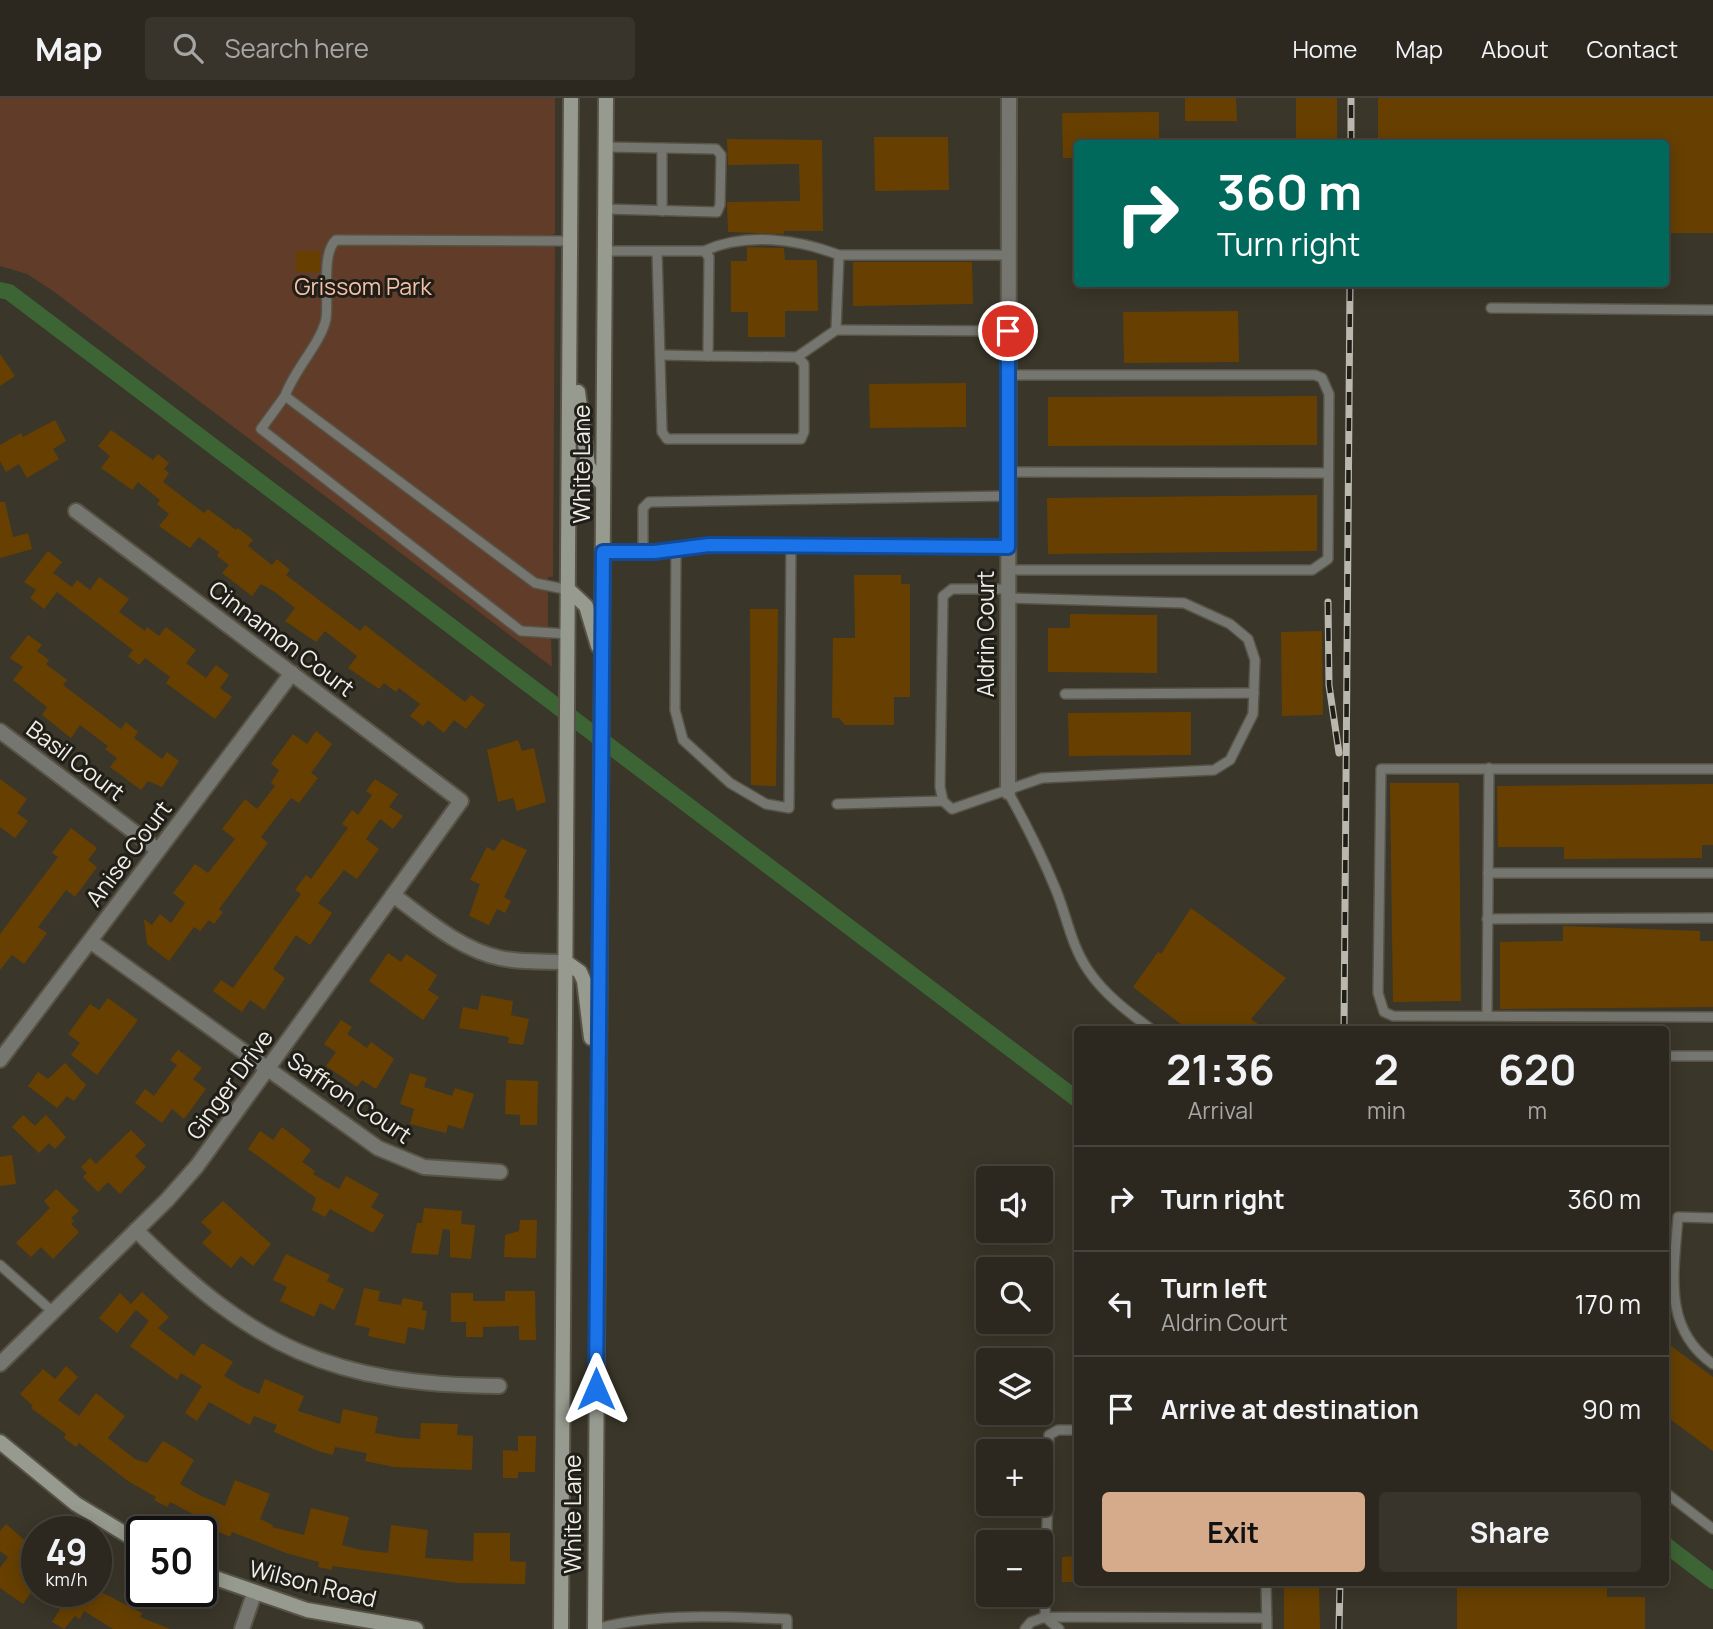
<!DOCTYPE html>
<html lang="en">
<head>
<meta charset="utf-8">
<style>
	:root { --surface:#2c281f; --page:#38342c; --text:#f1f3f6; --muted:#a6a6a4; --line:#48443d; --accent:#d6ab8b }
	body { margin:0; font-family:Manrope,sans-serif; background:var(--page); color:var(--text); height:100vh; display:flex; flex-direction:column; font-size:26px; white-space:nowrap }
	* { box-sizing:border-box; margin:0 }
	p { font-size:23px; color:var(--muted) }
	.icon { flex:none; width:38px; height:38px; fill:none; stroke:currentColor; stroke-width:2; stroke-linecap:round; stroke-linejoin:round }
	.map { position:relative; flex:1; overflow:hidden }
	.side { position:absolute; left:1074px; top:928px; width:595px; height:560px; display:flex; flex-direction:column; background:var(--surface); border-radius:7px; box-shadow:0 4px 18px #0003,0 0 0 2px var(--line) }
	.side>* { flex:none }
	.banner { position:absolute; left:1074px; top:42px; width:595px; height:147px; border-radius:7px; box-shadow:0 4px 18px #0003,0 0 0 2px var(--line); background:#00695c; color:#fff; overflow:hidden }
	.tools { position:absolute; left:976px; top:1068px; display:grid; gap:14px }
	.tools a { display:grid; place-items:center; width:77px; height:77px; border-radius:7px; background:var(--surface); box-shadow:0 4px 18px #0003,0 0 0 2px var(--line); font-size:35px }
	.speed { position:absolute; left:21px; top:1418px; display:flex; gap:14px; font-size:35px; font-weight:700; text-align:center }
	.speed>* { display:grid; place-content:center; width:91px; height:91px; border-radius:50%; background:var(--surface); box-shadow:0 4px 18px #0003,0 0 0 2px var(--line); line-height:1 }
	.speed small { font-size:18px; font-weight:400 }
	.speed .limit { border:4px solid #111; border-radius:10px; background:#fff; color:#111 }
	.pin { position:absolute; display:grid; place-items:center; width:60px; height:60px; color:#fff; margin:-30px; border:4px solid #fff; border-radius:50%; box-shadow:0 2px 7px #0007 }
	.me { position:absolute; width:77px; margin:-38px; rotate:0deg; stroke-linejoin:round; filter:drop-shadow(0 0 5px #0008) }
	.turn { display:flex; align-items:center; gap:24px; height:147px; padding:0 28px; font-size:32px }
	.turn .icon { width:91px; height:91px; stroke-width:2.5 }
	.turn b { display:block; font-size:49px; line-height:60px }
	.eta { display:flex; justify-content:space-evenly; align-items:center; height:119px; text-align:center }
	.eta b { font-size:42px; font-weight:700; line-height:49px }
	.primary-button { display:flex; gap:14px; margin-top:auto; padding:14px 28px }
	.primary-button a { flex:1; height:80px; border-radius:7px; background:var(--accent); color:#111; font-size:28px; font-weight:700; line-height:80px; text-align:center }
	.primary-button a+a { background:var(--page); color:var(--text) }
	ul { padding:0; list-style:none }
	li { display:flex; align-items:center; gap:21px; height:105px; padding:0 28px; border-top:2px solid var(--line) }
	li div { flex:1 }
	li b { display:block; font-size:26px }
	li em { font-style:normal }
	header { display:flex; align-items:center; gap:42px; box-sizing:border-box; height:98px; padding:0 35px; background:var(--surface); border-bottom:2px solid var(--line) }
	header strong { font-size:33px }
	nav { display:flex; gap:38px; margin-inline-start:auto; font-size:24px }
	.search { width:490px; height:63px; background:var(--page); display:flex; align-items:center; gap:18px; box-sizing:border-box; padding:0 24px; border-radius:7px; color:var(--muted); font-size:26px }
	.map>svg:first-child { display:block }
	.green { fill:#603c29 }
	.lines { fill:none; stroke-linecap:round; stroke-linejoin:round }
	.canal { stroke:#3d6434; stroke-width:16 }
	.building { fill:#674001 }
	.lane-casing { stroke:#575347; stroke-width:12 }
	.street-casing { stroke:#575347; stroke-width:18 }
	.secondary-casing { stroke:#575347; stroke-width:18 }
	.lane { stroke:#75766f; stroke-width:9 }
	.street { stroke:#75766f; stroke-width:14 }
	.secondary { stroke:#979a8f; stroke-width:14 }
	.rail-casing { stroke:#bab7ad; stroke-width:7 }
	.rail { stroke:#1f1e18; stroke-width:4.5; stroke-dasharray:13; stroke-linecap:butt }
	.route-casing { stroke:#114b97; stroke-width:18 }
	.route { stroke:#1a73e8; stroke-width:12 }
	.labels { text-anchor:middle; dominant-baseline:central; stroke-width:6; stroke-linejoin:round; paint-order:stroke }
	.park-label { font-size:23px; fill:#f5c0a6; stroke:#1f1e18 }
	.street-label { font-size:23px; fill:#f0eee5; stroke:#1f1e18 }
</style>
</head>
<body>
<header>
<strong>Map</strong>
<div class="search"><svg class="icon" aria-label="search" viewBox="0 0 24 24"><circle cx="10" cy="10" r="6"/><path d="M15 15l6 6"/></svg>Search here</div>
<nav><a>Home</a><a>Map</a><a>About</a><a>Contact</a></nav>
</header>
<div class="map">
<svg width="1713" height="1531" viewBox="0 0 1713 1531">
	<rect width="100%" height="100%" fill="#3a3629"/>
	<!-- green -->
	<polygon class="green" points="0,0 555,0 555,136 551,137 551,148 555,148 553,479 548,479 548,539 551,539 552,569 53,193 27,176 0,168"/>
	<g class="lines">
		<!-- canal -->
		<g class="canal">
			<polyline points="0,192 9,194 1078,1002"/>
			<polyline points="1666,1447 1713,1483"/>
		</g>
	</g>
	<!-- building -->
	<g class="building">
		<polygon points="1185,0 1236,0 1237,23 1185,23"/>
		<rect x="1296" y="0" width="41" height="46"/>
		<polygon points="1378,0 1713,0 1713,135 1669,135 1666,46 1378,46"/>
		<polygon points="1159,14 1159,46 1078,46 1078,60 1063,60 1062,15"/>
		<polygon points="874,39 948,39 949,92 875,93"/>
		<polygon points="727,41 822,42 823,133 784,133 784,136 728,134 727,104 800,103 799,66 728,67"/>
		<polygon points="747,149 784,150 785,162 817,162 818,213 785,213 785,239 748,239 748,214 731,214 731,163 747,163"/>
		<rect x="296" y="153" width="24" height="21"/>
		<polygon points="853,164 972,164 973,206 853,208"/>
		<polygon points="1238,213 1239,264 1124,265 1123,214"/>
		<polygon points="0,256 15,278 0,288"/>
		<polygon points="966,285 966,329 870,330 869,286"/>
		<polygon points="1317,298 1317,347 1048,348 1048,299"/>
		<polygon points="55,322 66,343 53,351 59,361 27,380 19,366 6,374 0,363 0,347 21,335 23,339"/>
		<polygon points="111,332 153,362 158,356 169,365 164,371 169,375 163,384 204,415 208,411 236,432 238,430 253,442 248,448 272,467 277,461 290,472 286,477 360,533 365,527 465,604 471,597 485,607 466,631 454,622 444,635 428,622 423,628 410,618 420,606 399,590 396,594 384,585 379,591 348,570 357,558 325,533 316,544 285,523 295,510 275,494 261,486 252,498 222,475 229,467 217,458 219,454 199,439 190,450 159,428 169,416 157,406 160,402 138,384 132,392 101,370 110,358 98,348"/>
		<polygon points="1317,397 1317,453 1048,456 1047,400"/>
		<polygon points="0,404 5,404 13,439 28,435 32,451 0,460"/>
		<polygon points="48,453 62,464 53,475 72,489 77,482 90,492 99,479 129,501 119,514 145,533 147,529 159,538 166,529 196,552 186,565 206,580 216,567 229,577 220,590 232,599 215,621 166,585 170,579 145,560 139,567 128,558 133,552 57,494 44,511 30,500 36,492 24,484"/>
		<polygon points="854,477 901,477 901,486 910,486 910,599 894,599 894,627 845,627 839,620 832,620 833,540 855,540"/>
		<polygon points="750,511 778,511 776,688 751,687"/>
		<polygon points="1070,516 1157,517 1157,575 1048,574 1048,530 1070,530"/>
		<polygon points="1322,533 1323,617 1282,618 1281,534"/>
		<polygon points="28,537 42,547 37,553 49,562 46,566 67,582 63,587 121,631 126,624 138,634 134,640 162,661 167,654 179,663 162,689 148,683 141,692 110,669 117,660 105,651 108,648 80,627 71,640 42,617 47,609 13,582 23,569 10,560"/>
		<polygon points="1191,614 1191,657 1069,658 1068,615"/>
		<polygon points="316,633 332,646 311,675 318,680 299,705 291,700 261,739 268,745 219,811 223,814 214,826 209,822 200,833 194,829 169,863 147,846 144,821 152,827 160,816 171,825 185,805 173,795 195,766 208,775 235,741 222,731 245,701 257,711 275,688 271,685 279,672 271,666 293,636 307,646"/>
		<polygon points="518,642 522,653 534,650 546,704 517,713 513,700 498,704 487,652"/>
		<polygon points="0,681 27,701 17,715 28,723 15,740 0,729"/>
		<polygon points="375,681 398,696 389,709 403,718 393,731 380,721 366,741 379,751 357,781 344,772 318,805 332,815 310,847 296,837 273,871 285,880 264,912 250,902 242,914 213,893 221,882 233,890 301,796 295,792 306,777 311,781 348,730 342,726 352,712 358,717 372,697 366,693"/>
		<polygon points="1390,685 1459,685 1461,903 1393,904"/>
		<polygon points="1713,686 1713,747 1702,747 1702,760 1564,761 1564,749 1498,749 1497,688"/>
		<polygon points="71,730 97,750 88,762 97,769 75,799 66,792 38,829 47,835 24,866 12,857 0,872 0,836 58,759 52,755"/>
		<polygon points="502,741 527,752 504,799 511,803 505,815 497,811 489,827 469,818 480,786 470,782 487,749 494,753"/>
		<polygon points="1191,810 1286,880 1251,921 1265,931 1187,931 1133,889 1158,854 1161,856"/>
		<polygon points="1563,828 1700,833 1700,843 1713,843 1713,909 1500,911 1500,844 1563,843"/>
		<polygon points="388,855 401,864 406,856 437,877 428,892 439,899 423,922 369,883"/>
		<polygon points="481,897 513,903 511,917 529,921 523,947 508,945 509,939 459,930 463,909 478,912"/>
		<polygon points="108,900 138,922 97,977 71,957 80,945 68,936 90,906 99,912"/>
		<polygon points="341,922 352,929 347,936 367,950 371,944 394,961 376,991 362,982 357,989 326,968 336,954 324,946"/>
		<polygon points="178,952 202,970 193,981 206,991 184,1021 172,1011 162,1025 135,1005 145,991 154,998 177,967 170,962"/>
		<polygon points="65,965 86,987 74,1003 67,998 57,1010 28,988 38,974 48,981"/>
		<polygon points="410,975 427,980 424,989 452,998 455,990 474,996 463,1031 448,1027 446,1035 410,1026 414,1011 400,1006"/>
		<polygon points="506,982 538,983 537,1027 520,1027 520,1017 505,1016"/>
		<polygon points="23,1017 35,1028 46,1017 66,1039 55,1051 49,1045 39,1055 12,1029"/>
		<polygon points="282,1029 311,1052 302,1064 315,1073 313,1076 339,1091 346,1078 379,1096 371,1109 384,1117 373,1135 330,1111 325,1119 312,1112 316,1100 248,1051 260,1033 273,1042"/>
		<polygon points="131,1032 146,1047 135,1058 146,1069 120,1096 108,1084 98,1094 83,1079 87,1075 81,1069 90,1060 96,1066"/>
		<polygon points="12,1057 16,1086 0,1088 0,1059"/>
		<polygon points="56,1091 79,1113 71,1120 74,1123 71,1126 79,1134 53,1161 41,1149 31,1159 16,1145 50,1110 44,1103"/>
		<polygon points="223,1103 271,1146 253,1168 241,1158 231,1170 202,1145 212,1134 201,1124"/>
		<polygon points="424,1110 462,1113 461,1126 475,1127 471,1161 450,1159 450,1132 443,1131 438,1157 411,1155 417,1125 422,1125"/>
		<polygon points="520,1122 537,1122 536,1160 504,1159 505,1137 519,1133"/>
		<polygon points="286,1156 330,1177 327,1183 344,1191 334,1212 320,1205 314,1219 280,1203 287,1189 273,1182"/>
		<polygon points="364,1190 380,1193 378,1203 401,1207 403,1200 423,1204 422,1212 427,1213 424,1232 408,1229 405,1246 368,1238 370,1230 355,1227"/>
		<polygon points="505,1193 535,1193 536,1242 519,1242 519,1228 483,1229 483,1239 466,1239 466,1224 451,1224 451,1195 473,1195 473,1203 505,1203"/>
		<polygon points="142,1194 169,1219 158,1230 194,1258 202,1245 233,1264 224,1278 241,1288 259,1296 265,1281 304,1298 298,1313 340,1326 343,1311 378,1319 375,1335 402,1340 420,1341 421,1325 458,1326 457,1337 473,1338 472,1372 394,1369 365,1363 367,1355 335,1349 333,1357 318,1353 274,1334 277,1327 254,1318 250,1327 209,1304 197,1323 185,1315 202,1288 181,1275 177,1282 130,1248 149,1223 136,1212 117,1235 99,1220 120,1195 131,1206"/>
		<polygon points="1666,1244 1713,1279 1713,1353 1666,1318"/>
		<polygon points="66,1268 78,1279 58,1302 79,1318 96,1295 125,1318 108,1340 135,1361 147,1365 163,1343 177,1351 194,1362 180,1386 201,1398 225,1408 235,1382 270,1396 260,1421 273,1427 272,1429 304,1437 311,1410 349,1419 342,1447 361,1452 388,1455 391,1427 428,1432 425,1460 473,1463 474,1435 510,1435 510,1463 526,1464 525,1486 458,1485 332,1468 332,1472 318,1469 319,1464 286,1455 232,1434 230,1439 217,1433 218,1429 170,1404 167,1409 154,1402 156,1399 128,1383 79,1345 76,1349 64,1340 66,1336 31,1310 33,1308 20,1296 43,1271 55,1281"/>
		<polygon points="518,1338 536,1338 535,1374 518,1374 518,1380 503,1380 503,1352 518,1353"/>
		<polygon points="6,1426 37,1453 37,1486 23,1506 0,1490 0,1470 8,1459 0,1453 0,1433"/>
		<polygon points="1078,1458 1078,1484 1062,1484 1062,1459"/>
		<polygon points="1457,1484 1607,1484 1607,1499 1645,1499 1645,1531 1457,1531"/>
		<polygon points="1319,1487 1320,1531 1284,1531 1284,1488"/>
		<polygon points="34,1493 99,1493 142,1515 140,1519 170,1531 113,1531 84,1513 80,1521 75,1518 64,1531 52,1524 60,1511"/>
	</g>
	<g class="lines">
		<defs>
			<g id="lane">
				<polyline points="662,50 662,113"/>
				<polyline points="605,111 717,114 720,107 721,57 716,51 606,49"/>
				<polyline points="605,153 704,153 709,159 708,258 797,259 804,266 804,334 801,341 667,341 662,334 657,153"/>
				<path d="M704 153C746 134 798 141 839 157L836 232 797 259"/>
				<polyline points="839,157 1008,157"/>
				<polyline points="1491,210 1713,212"/>
				<polyline points="836,232 1008,233"/>
				<polyline points="660,257 708,258"/>
				<polyline points="1008,277 1315,277 1322,280 1329,296 1328,461 1312,472 1008,472"/>
				<path d="M285 298C294 272 321 245 326 221 329 200 321 155 336 142L571 143"/>
				<polyline points="1008,374 1328,375"/>
				<polyline points="676,451 675,612 683,642 730,685 766,706 789,710 791,448"/>
				<polyline points="603,454 654,454 709,447 1008,449"/>
				<polyline points="643,454 643,410 649,404 1008,398"/>
				<polyline points="1008,491 952,491 943,498 940,689 943,703 952,711 1042,680 1214,672 1230,662 1253,616 1255,562 1248,541 1230,526 1184,505 1008,500"/>
				<polyline points="569,536 521,533 261,331 285,298 535,485 569,492"/>
				<polyline points="1065,596 1254,595"/>
				<polyline points="1713,671 1381,671 1378,895 1384,914 1393,918 1713,919"/>
				<path d="M1008 694C1026 726 1042 758 1056 792 1067 819 1071 847 1088 872 1104 896 1128 914 1151 931"/>
				<polyline points="837,706 943,703"/>
				<polyline points="1488,775 1713,775"/>
				<polyline points="1487,821 1713,820"/>
				<polyline points="1487,918 1489,670"/>
				<polyline points="1666,958 1713,958"/>
				<path d="M1713 1120 1678 1119C1674 1175 1662 1230 1713 1266"/>
				<polyline points="0,1167 53,1214"/>
				<polyline points="1078,1332 1058,1332 1049,1337 1045,1519 1267,1520"/>
				<polyline points="1666,1395 1713,1431"/>
				<polyline points="1266,1484 1267,1531"/>
				<path d="M595 1531C656 1514 725 1519 787 1521V1531"/>
				<polyline points="1025,1531 1031,1524 1045,1519 1059,1531"/>
			</g>
			<g id="street">
				<polyline points="0,633 158,752"/>
				<polyline points="1008,694 1009,0"/>
				<path d="M393 797C426 821 459 851 500 860 522 865 544 863 566 864"/>
				<polyline points="90,843 378,1050 424,1069 500,1074"/>
				<polyline points="0,962 292,575"/>
				<path d="M136 1132C252 1249 333 1287 499 1288"/>
				<polyline points="0,1266 167,1102 197,1068 461,703 76,413"/>
				<polyline points="242,1531 254,1496"/>
			</g>
			<g id="secondary">
				<polyline points="578,294 588,368 603,387"/>
				<polyline points="569,492 586,508 598,548"/>
				<polyline points="566,864 580,874 584,883 591,940"/>
				<polyline points="0,1344 76,1406 142,1446"/>
				<polyline points="201,1475 307,1512 416,1531"/>
				<polyline points="561,1531 571,0"/>
				<polyline points="595,1531 606,0"/>
			</g>
		</defs>
		<!-- lane casing -->
		<use href="#lane" class="lane-casing"/>
		<!-- street casing -->
		<use href="#street" class="street-casing"/>
		<!-- secondary casing -->
		<use href="#secondary" class="secondary-casing"/>
		<!-- lane -->
		<use href="#lane" class="lane"/>
		<!-- street -->
		<use href="#street" class="street"/>
		<!-- secondary -->
		<use href="#secondary" class="secondary"/>
		<defs>
			<g id="rail">
				<polyline points="1351,46 1351,0"/>
				<polyline points="1328,504 1329,587 1339,655"/>
				<polyline points="1344,931 1350,186"/>
				<polyline points="1339,1531 1340,1484"/>
			</g>
		</defs>
		<!-- rail casing -->
		<use href="#rail" class="rail-casing"/>
		<!-- rail -->
		<use href="#rail" class="rail"/>
	</g>
	<g class="lines">
		<defs>
			<polyline id="route" points="596,1291 603,454 654,454 709,447 1008,449 1008,233"/>
		</defs>
		<!-- route casing -->
		<use href="#route" class="route-casing"/>
		<!-- route -->
		<use href="#route" class="route"/>
	</g>
	<g class="labels">
		<!-- park labels -->
		<g class="park-label">
			<text x="363" y="188">Grissom Park</text>
		</g>
		<!-- street labels -->
		<g class="street-label">
			<text transform="translate(581 366) rotate(-90)">White Lane</text>
			<text transform="translate(985 536) rotate(-90)">Aldrin Court</text>
			<text transform="translate(282 540) rotate(37)">Cinnamon Court</text>
			<text transform="translate(76 662) rotate(37)">Basil Court</text>
			<text transform="translate(128 755) rotate(-53)">Anise Court</text>
			<text transform="translate(229 986) rotate(-54)">Ginger Drive</text>
			<text transform="translate(350 999) rotate(34)">Saffron Court</text>
			<text transform="translate(572 1416) rotate(-90)">White Lane</text>
			<text transform="translate(313 1485) rotate(14)">Wilson Road</text>
		</g>
	</g>
</svg>
<div class="tools">
<a><svg class="icon" aria-label="sound" viewBox="0 0 24 24"><path d="M4 9h4l5-4v14l-5-4H4zM17 9q2 3 0 6"/></svg></a>
<a><svg class="icon" aria-label="search" viewBox="0 0 24 24"><circle cx="10" cy="10" r="6"/><path d="M15 15l6 6"/></svg></a>
<a><svg class="icon" aria-label="layers" viewBox="0 0 24 24"><path d="M12 4l9 5-9 5-9-5zM3 14l9 5 9-5"/></svg></a>
<a>+</a>
<a>−</a>
</div>
<div class="speed"><div>49<small>km/h</small></div><div class="limit">50</div></div>
<div class="pin" style="left:1008px;top:233px;background:#d93025"><svg class="icon" aria-label="arrive" viewBox="0 0 24 24"><path d="M6 21V4h12l-3 4 3 4H6"/></svg></div>
<svg class="me" style="left:596px;top:1291px" viewBox="-20 -20 40 40"><path d="M0-17L14 15 0 8-14 15z" fill="#1a73e8" stroke="#fff" stroke-width="4"/></svg>
<div class="banner">
<div class="turn"><svg class="icon" aria-label="right" viewBox="0 0 24 24"><path d="M7 20v-9h11M14 6l5 5-5 5"/></svg><div><b>360 m</b>Turn right</div></div>
</div>
<section class="side">
<div class="eta">
<div><b>21:36</b><p>Arrival</p></div>
<div><b>2</b><p>min</p></div>
<div><b>620</b><p>m</p></div>
</div>
<ul>
<li><svg class="icon" aria-label="right" viewBox="0 0 24 24"><path d="M7 20v-9h11M14 6l5 5-5 5"/></svg><div><b>Turn right</b></div><em>360 m</em></li>
<li><svg class="icon" aria-label="left" viewBox="0 0 24 24"><path d="M17 20v-9H6M10 6l-5 5 5 5"/></svg><div><b>Turn left</b><p>Aldrin Court</p></div><em>170 m</em></li>
<li><svg class="icon" aria-label="arrive" viewBox="0 0 24 24"><path d="M6 21V4h12l-3 4 3 4H6"/></svg><div><b>Arrive at destination</b></div><em>90 m</em></li>
</ul>
<div class="primary-button"><a>Exit</a><a>Share</a></div>
</section>
</div>
</body>
</html>
